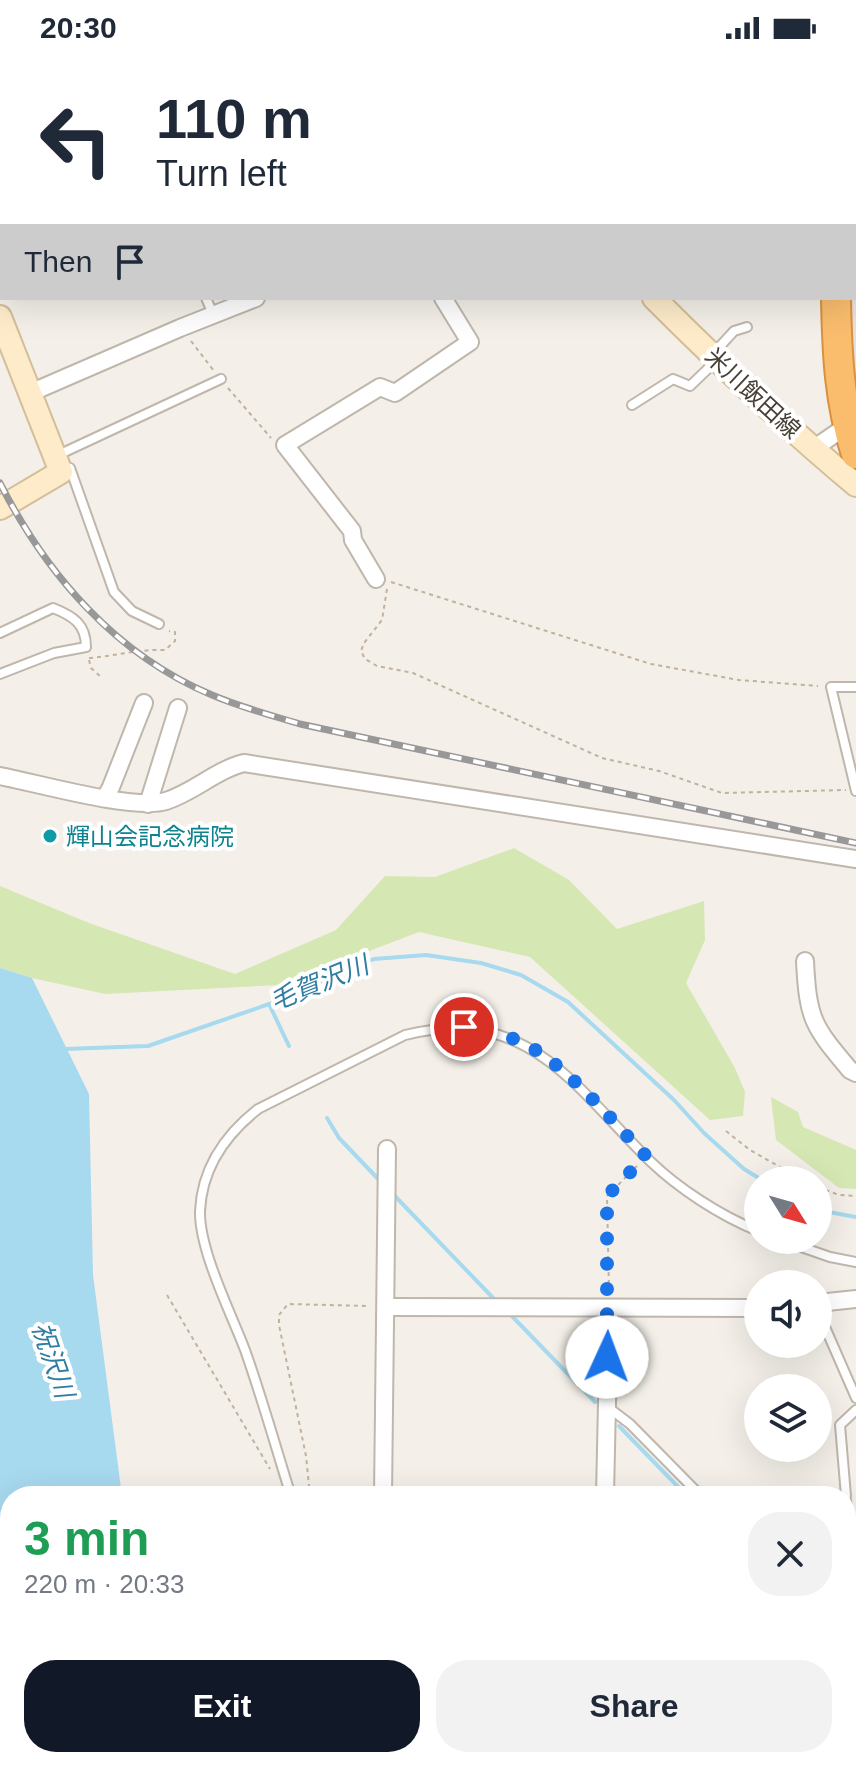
<!DOCTYPE html>
<html lang="en">
<head>
<meta charset="utf-8">
<style>
	:root { --surface:#fff; --page:#f2f2f3; --text:#1f2937; --muted:#747a83; --accent:#111827 }
	body { margin:0; font-family:Helvetica,"Noto Sans JP",sans-serif; background:var(--page); color:var(--text); height:100vh; display:flex; flex-direction:column; font-size:30px; white-space:nowrap }
	* { box-sizing:border-box; margin:0 }
	p { font-size:26px; color:var(--muted) }
	.icon { flex:none; width:44px; height:44px; fill:none; stroke:currentColor; stroke-width:2; stroke-linecap:round; stroke-linejoin:round }
	.map { position:relative; flex:1; overflow:hidden }
	.details { position:absolute; left:0px; top:1430px; width:856px; height:282px; display:flex; flex-direction:column; background:var(--surface); border-radius:32px 32px 0 0; box-shadow:0 8px 32px #0002 }
	.details>* { flex:none }
	.guide { position:absolute; left:0px; top:0px; width:856px; height:244px; box-shadow:0 8px 32px #0002; background:#fff; color:var(--text); overflow:hidden }
	.needle { width:52px; rotate:127deg }
	.buttons { position:absolute; left:744px; top:1110px; display:grid; gap:16px }
	.buttons a { display:grid; place-items:center; width:88px; height:88px; border-radius:50%; background:var(--surface); box-shadow:0 8px 32px #0002; font-size:40px }
	.pin { position:absolute; display:grid; place-items:center; width:68px; height:68px; color:#fff; margin:-34px; border:4px solid #fff; border-radius:50%; box-shadow:0 2px 8px #0007 }
	.me { position:absolute; width:88px; margin:-44px; rotate:2deg; stroke-linejoin:round; filter:drop-shadow(0 0 6px #0008) }
	.turn { display:flex; align-items:center; gap:28px; height:168px; padding:0 24px; font-size:36px }
	.turn .icon { width:104px; height:104px; stroke-width:2.5 }
	.turn b { display:block; font-size:56px; line-height:68px }
	.then { display:flex; align-items:center; height:76px; padding:0 24px; background:#0003; gap:16px; font-size:30px }
	.round { display:grid; place-items:center; flex:none; width:84px; height:84px; border-radius:32px; background:var(--page) }
	.overview { display:flex; align-items:center; justify-content:space-between; height:136px; padding:0 24px }
	h1 { font-size:48px; font-weight:800; line-height:60px; color:#1e9e55 }
	.cta { display:flex; gap:16px; margin-top:auto; padding:16px 24px }
	.cta a { flex:1; height:92px; border-radius:32px; background:var(--accent); color:#fff; font-size:32px; font-weight:800; line-height:92px; text-align:center }
	.cta a+a { background:var(--page); color:var(--text) }
	.status { display:flex; justify-content:space-between; align-items:center; height:56px; padding:0 40px; background:var(--surface); direction:ltr }
	.status svg { height:22px; fill:currentColor }
	.map>svg:first-child { display:block }
	.green { fill:#d5e7b3 }
	.parking { fill:#e3e0dd }
	.water { fill:#a7d9ef }
	.lines { fill:none; stroke-linecap:round; stroke-linejoin:round }
	.stream { stroke:#a7d9ef; stroke-width:4 }
	.lane-casing { stroke:#bfb6ac; stroke-width:12 }
	.street-casing { stroke:#bfb6ac; stroke-width:20 }
	.secondary-casing { stroke:#d3be99; stroke-width:26 }
	.highway-casing { stroke:#da903d; stroke-width:32 }
	.path { stroke:#c1b19d; stroke-width:2; stroke-dasharray:4 4; stroke-linecap:butt }
	.lane { stroke:#fff; stroke-width:8 }
	.street { stroke:#fff; stroke-width:16 }
	.secondary { stroke:#fdebca; stroke-width:22 }
	.highway { stroke:#fabd6e; stroke-width:28 }
	.rail-casing { stroke:#989898; stroke-width:7 }
	.rail { stroke:#fff; stroke-width:4; stroke-dasharray:12; stroke-linecap:butt }
	.route { stroke:#1a73e8; stroke-width:14; stroke-dasharray:0 25.2 }
	.culture-dot { fill:#0f9aa8; stroke:#fff; stroke-width:3 }
	.labels { text-anchor:middle; dominant-baseline:central; stroke-width:8; stroke-linejoin:round; paint-order:stroke }
	.street-label { font-size:24px; fill:#484037; stroke:#fff }
	.culture-label { font-size:24px; fill:#0d838f; stroke:#fff; text-anchor:start }
	.water-label { font-size:26px; font-style:italic; fill:#307da2; stroke:#fff }
</style>
</head>
<body>
<div class="status"><b>20:30</b><svg viewBox="0 0 49 12"><path d="M0 12V9h3v3zM5 12V6h3v6zM10 12V3h3v9zM15 12V0h3v12zM26 1h20v11H26zM47 4h2v5h-2z"/></svg></div>
<div class="map">
<svg width="856" height="1711" viewBox="0 0 856 1711">
	<rect width="100%" height="100%" fill="#f4f0e9"/>
	<!-- green -->
	<g class="green">
		<polygon points="514,792 569,824 617,873 704,845 705,884 686,927 735,1012 745,1036 743,1060 710,1064 530,901 419,876 280,929 105,938 32,922 0,912 0,830 89,867 235,918 336,874 385,820 435,821"/>
		<polygon points="771,1041 798,1056 803,1071 856,1094 856,1133 839,1132 776,1084"/>
	</g>
	<!-- parking -->
	<polygon class="parking" points="856,179 856,357 852,336 849,242 854,242"/>
	<!-- water -->
	<g class="water">
		<polygon points="0,912 32,922 89,1038 93,1219 122,1440 10,1440 10,1634 0,1606"/>
		<polygon points="32,1702 199,1702 202,1711 34,1711"/>
	</g>
	<g class="lines">
		<!-- stream -->
		<g class="stream">
			<polyline points="269,948 289,990"/>
			<polyline points="65,993 148,990 298,938 329,921 374,903 426,899 481,907 521,919 568,946 674,1044 704,1077 744,1113 762,1124"/>
			<polyline points="327,1062 339,1082 382,1127"/>
			<polyline points="391,1136 496,1245"/>
			<polyline points="818,1154 856,1161"/>
			<polyline points="508,1256 595,1346"/>
			<polyline points="619,1370 687,1440"/>
			<polyline points="846,1605 856,1615"/>
			<polyline points="227,1702 231,1711"/>
		</g>
		<defs>
			<g id="lane">
				<polyline points="854,114 856,112"/>
				<polyline points="206,242 213,258"/>
				<polyline points="712,299 734,275 747,271"/>
				<polyline points="632,349 673,323 690,330 716,305"/>
				<polyline points="56,400 221,323"/>
				<polyline points="65,415 70,412 114,536 132,555 159,568"/>
				<path d="M0 577 53 552C73 560 86 568 86 591L54 597 0 618"/>
				<polyline points="856,631 831,631 856,735"/>
				<polyline points="781,1184 830,1201 856,1206"/>
				<polyline points="818,1255 856,1342"/>
				<polyline points="609,1352 630,1368 701,1440"/>
				<path d="M291 1440C276 1392 262 1342 245 1294 231 1257 199 1194 200 1155 202 1112 225 1079 258 1053L405 979C528 949 573 1029 650 1105 679 1133 721 1160 758 1175"/>
				<polyline points="846,1440 840,1369 856,1354"/>
				<polyline points="846,1444 856,1561"/>
				<polyline points="846,1587 856,1597"/>
				<polyline points="379,1702 382,1711"/>
			</g>
			<g id="street">
				<polyline points="159,0 162,2"/>
				<polyline points="177,2 179,0"/>
				<polyline points="722,2 727,0"/>
				<polyline points="0,104 2,103"/>
				<polyline points="30,337 180,272 256,242"/>
				<polyline points="813,393 851,367"/>
				<polyline points="376,523 353,484 352,475 285,389 380,331 395,337 470,286 443,242"/>
				<path d="M0 720C37 727 134 755 166 745 194 736 216 714 244 707L856 803"/>
				<polyline points="105,742 111,731 144,647"/>
				<polyline points="148,748 178,652"/>
				<path d="M805 905C808 964 813 970 850 1014L856 1017"/>
				<polyline points="818,1247 856,1243"/>
				<polyline points="386,1251 758,1252"/>
				<polyline points="383,1440 387,1093"/>
				<polyline points="605,1440 609,1253"/>
				<polyline points="846,1617 856,1626"/>
				<polyline points="603,1711 603,1702"/>
			</g>
			<g id="secondary">
				<polyline points="393,0 395,2"/>
				<path d="M654 242C719 307 785 370 856 429"/>
				<polyline points="0,261 61,416 0,452"/>
			</g>
			<g id="highway">
				<polyline points="837,2 838,0"/>
				<path d="M836 242C837 296 839 347 856 398"/>
			</g>
		</defs>
		<!-- lane casing -->
		<use href="#lane" class="lane-casing"/>
		<!-- street casing -->
		<use href="#street" class="street-casing"/>
		<!-- secondary casing -->
		<use href="#secondary" class="secondary-casing"/>
		<!-- highway casing -->
		<use href="#highway" class="highway-casing"/>
		<!-- path -->
		<g class="path">
			<polyline points="83,0 88,0"/>
			<polyline points="191,285 214,315"/>
			<polyline points="228,332 271,382"/>
			<polyline points="391,526 651,608 739,624 818,630"/>
			<polyline points="387,533 382,564 364,587 361,595 365,603 377,610 413,617 602,702 659,715 722,737 846,734"/>
			<path d="M89 602C115 600 139 593 165 594L175 585V576L169 575"/>
			<polyline points="89,604 91,612 101,621"/>
			<polyline points="726,1075 750,1094 803,1124"/>
			<polyline points="818,1131 839,1139 856,1140"/>
			<polyline points="609,1236 607,1140 637,1110"/>
			<polyline points="167,1239 270,1413"/>
			<polyline points="310,1440 306,1400 279,1269 279,1259 288,1248 369,1250"/>
		</g>
		<!-- lane -->
		<use href="#lane" class="lane"/>
		<!-- street -->
		<use href="#street" class="street"/>
		<!-- secondary -->
		<use href="#secondary" class="secondary"/>
		<!-- highway -->
		<use href="#highway" class="highway"/>
		<defs>
			<path id="rail" d="M0 427C46 518 116 599 212 639 240 651 270 659 300 668L856 787"/>
		</defs>
		<!-- rail casing -->
		<use href="#rail" class="rail-casing"/>
		<!-- rail -->
		<use href="#rail" class="rail"/>
	</g>
	<g class="lines">
		<!-- route -->
		<path class="route" d="M464 971C485 975 510 979 529 990 574 1017 610 1063 646 1100L607 1140V1301"/>
	</g>
	<!-- markers -->
	<circle class="culture-dot" cx="50" cy="780" r="8"/>
	<g class="labels">
		<!-- street labels -->
		<g class="street-label">
			<text transform="translate(753 337) rotate(43)">米川飯田線</text>
		</g>
		<!-- culture labels -->
		<g class="culture-label">
			<text x="66" y="780">輝山会記念病院</text>
		</g>
		<!-- water labels -->
		<g class="water-label">
			<text transform="translate(319 927) rotate(-22)">毛賀沢川</text>
			<text transform="translate(53 1304) rotate(71)">祝沢川</text>
		</g>
	</g>
</svg>
<div class="buttons">
<a><svg class="needle" viewBox="-14 -14 28 28"><path d="M0-13l5 13h-10z" fill="#e53935"/><path d="M0 13l5-13h-10z" fill="#747a83"/></svg></a>
<a><svg class="icon" aria-label="sound" viewBox="0 0 24 24"><path d="M4 9h4l5-4v14l-5-4H4zM17 9q2 3 0 6"/></svg></a>
<a><svg class="icon" aria-label="layers" viewBox="0 0 24 24"><path d="M12 4l9 5-9 5-9-5zM3 14l9 5 9-5"/></svg></a>
</div>
<div class="pin" style="left:464px;top:971px;background:#d93025"><svg class="icon" aria-label="arrive" viewBox="0 0 24 24"><path d="M6 21V4h12l-3 4 3 4H6"/></svg></div>
<svg class="me" style="left:607px;top:1301px" viewBox="-20 -20 40 40"><circle r="19" fill="#fff"/><path d="M0-13L10 11 0 6-10 11z" fill="#1a73e8"/></svg>
<div class="guide">
<div class="turn"><svg class="icon" aria-label="left" viewBox="0 0 24 24"><path d="M17 20v-9H6M10 6l-5 5 5 5"/></svg><div><b>110 m</b>Turn left</div></div>
<div class="then">Then<svg class="icon" aria-label="arrive" viewBox="0 0 24 24"><path d="M6 21V4h12l-3 4 3 4H6"/></svg></div>
</div>
<section class="details">
<div class="overview"><div><h1>3 min</h1><p>220 m · 20:33</p></div><a class="round"><svg class="icon" aria-label="close" viewBox="0 0 24 24"><path d="M6 6l12 12M18 6L6 18"/></svg></a></div>
<div class="cta"><a>Exit</a><a>Share</a></div>
</section>
</div>
</body>
</html>
